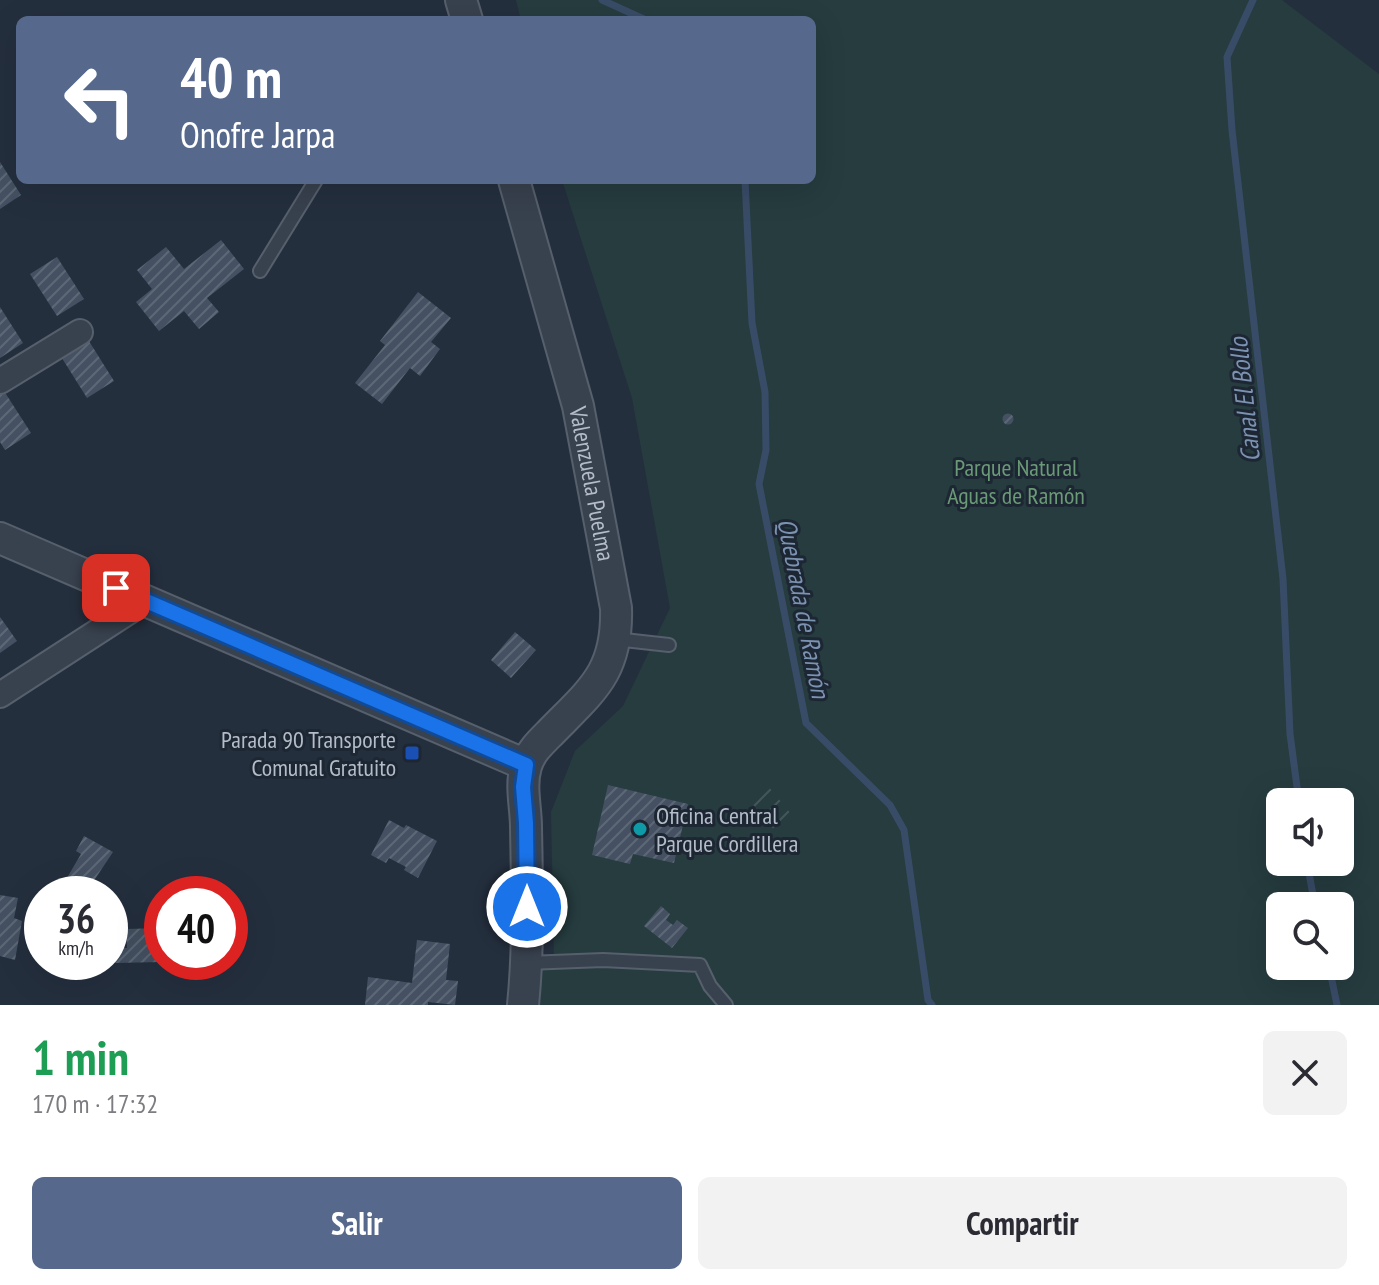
<!DOCTYPE html>
<html lang="es">
<head>
<meta charset="utf-8">
<style>
	:root { --surface:#fff; --page:#f2f2f3; --text:#2b2b33; --muted:#7c7c81; --accent:#56698c }
	body { margin:0; font-family:"PT Sans Narrow",sans-serif; background:var(--page); color:var(--text); height:100vh; display:flex; flex-direction:column; font-size:30px; white-space:nowrap }
	* { box-sizing:border-box; margin:0 }
	p { font-size:26px; color:var(--muted) }
	.icon { flex:none; width:44px; height:44px; fill:none; stroke:currentColor; stroke-width:2; stroke-linecap:round; stroke-linejoin:round }
	.map { position:relative; height:1005px; overflow:hidden }
	.sheet { display:flex; flex-direction:column; background:var(--surface); flex:1 }
	.sheet>* { flex:none }
	.top-card { position:absolute; left:16px; top:16px; width:800px; height:168px; border-radius:12px; box-shadow:0 8px 32px #0002; background:#56698c; color:#fff; overflow:hidden }
	.tools { position:absolute; left:1266px; top:788px; display:grid; gap:16px }
	.tools a { display:grid; place-items:center; width:88px; height:88px; border-radius:12px; background:var(--surface); box-shadow:0 8px 32px #0002; font-size:40px }
	.speed { position:absolute; left:24px; top:876px; display:flex; gap:16px; font-size:40px; font-weight:700; text-align:center }
	.speed>* { display:grid; place-content:center; width:104px; height:104px; border-radius:50%; background:var(--surface); box-shadow:0 8px 32px #0002; line-height:1 }
	.speed small { font-size:20px; font-weight:400 }
	.speed .limit { border:12px solid #d22; background:#fff; color:#111 }
	.pin { position:absolute; display:grid; place-items:center; width:68px; height:68px; color:#fff; margin:-34px; border-radius:16px; box-shadow:0 4px 12px #0006 }
	.me { position:absolute; width:88px; margin:-44px; rotate:0deg; stroke-linejoin:round; filter:drop-shadow(0 0 6px #0008) }
	.turn { display:flex; align-items:center; gap:28px; height:168px; padding:0 32px; font-size:36px }
	.turn .icon { width:104px; height:104px; stroke-width:2.5 }
	.turn b { display:block; font-size:56px; line-height:68px }
	.round { display:grid; place-items:center; flex:none; width:84px; height:84px; border-radius:12px; background:var(--page) }
	.headline { display:flex; align-items:center; justify-content:space-between; height:136px; padding:0 32px }
	h1 { font-size:48px; font-weight:700; line-height:60px; color:#1e9e55 }
	.primary-button { display:flex; gap:16px; margin-top:auto; padding:16px 32px }
	.primary-button a { flex:1; height:92px; border-radius:12px; background:var(--accent); color:#fff; font-size:32px; font-weight:700; line-height:92px; text-align:center }
	.primary-button a+a { background:var(--page); color:var(--text) }
	.map>svg:first-child { display:block }
	.park { fill:#263c3f; fill-rule:evenodd }
	.garden { fill:url(#garden-furrows) }
	.lines { fill:none; stroke-linecap:round; stroke-linejoin:round }
	.stream { stroke:#394c67; stroke-width:7 }
	.building { fill:url(#building-hatch) }
	.service-casing { stroke:#565f6c; stroke-width:16 }
	.minor-casing { stroke:#565f6c; stroke-width:28 }
	.tertiary-casing { stroke:#565f6c; stroke-width:34 }
	.service { stroke:#38414e; stroke-width:12 }
	.minor { stroke:#38414e; stroke-width:24 }
	.tertiary { stroke:#38414e; stroke-width:30 }
	.route-casing { stroke:#114b97; stroke-width:20 }
	.route { stroke:#1a73e8; stroke-width:14 }
	.transit-dot { fill:#1a4fb4; stroke:#1d2633; stroke-width:3 }
	.culture-dot { fill:#0f9aa8; stroke:#1d2633; stroke-width:3 }
	.labels { text-anchor:middle; dominant-baseline:central; stroke-width:6; stroke-linejoin:round; paint-order:stroke }
	.park-label { font-size:24px; fill:#6b9a76; stroke:#1d2633 }
	.street-label { font-size:24px; fill:#b4bcc9; stroke:#1d2633 }
	.poi-label { font-size:24px; fill:#b4bcc9; stroke:#1d2633; text-anchor:end }
	.water-label { font-size:26px; font-style:italic; fill:#7c92b1; stroke:#1d2633 }
</style>
</head>
<body>
<div class="map">
<svg width="1379" height="1005" viewBox="0 0 1379 1005">
	<defs>
		<pattern id="garden-furrows" width="10" height="10" patternUnits="userSpaceOnUse" patternTransform="scale(2)"><rect width="10" height="10" fill="#263c3f"/><path d="M-1 1l2-2M0 10L10 0M9 11l2-2" fill="none" stroke="#435659"/></pattern>
		<pattern id="building-hatch" width="6" height="6" patternUnits="userSpaceOnUse" patternTransform="scale(2)"><rect width="6" height="6" fill="#455162"/><path d="M-1 1l2-2M0 6l6-6M5 7l2-2" fill="none" stroke="#5d6877"/></pattern>
	</defs>
	<rect width="100%" height="100%" fill="#242f3e"/>
	<!-- park -->
	<path class="park" d="M516 0H1282L1379 74V1005H534L538 974 554 960 551 812 575 751 623 706 670 608 632 398 562 180H812V20H521ZM1280 802H1340V862H1280ZM1280 906H1340V966H1280Z"/>
	<!-- garden -->
	<polygon class="garden" points="768,786 792,815 774,830 750,801"/>
	<g class="lines">
		<!-- stream -->
		<g class="stream">
			<polyline points="602,0 646,20"/>
			<polyline points="1253,0 1227,57 1232,130 1283,579 1290,734 1299,802"/>
			<polyline points="745,180 752,323 765,392 766,450 759,484 806,723 890,805 904,830 928,1000 932,1005"/>
			<polyline points="1307,862 1315,906"/>
			<polyline points="1329,966 1337,1005"/>
		</g>
	</g>
	<!-- building -->
	<g class="building">
		<polygon points="0,162 21,195 0,209"/>
		<polygon points="221,240 244,269 207,298 219,312 199,329 184,311 159,331 136,302 152,289 137,270 166,247 184,269"/>
		<polygon points="57,257 84,299 57,316 30,274"/>
		<polygon points="418,292 451,318 431,342 440,349 420,376 410,368 382,404 355,383 385,345 380,341"/>
		<polygon points="0,307 23,343 0,358"/>
		<polygon points="87,338 114,381 87,398 60,355"/>
		<polygon points="4,391 31,433 5,450 0,442 0,393"/>
		<circle cx="1008" cy="419" r="5.5"/>
		<polygon points="0,617 17,641 0,653"/>
		<polygon points="515,632 536,650 511,678 491,660"/>
		<polygon points="608,785 688,804 674,863 633,854 630,864 592,855"/>
		<polygon points="389,820 404,828 406,825 437,841 418,878 404,870 406,867 389,858 386,863 371,855"/>
		<polygon points="84,836 113,852 85,894 82,894 64,883 81,854 76,851"/>
		<polygon points="0,895 18,898 14,918 22,921 15,960 0,956"/>
		<polygon points="661,906 670,914 666,920 673,925 677,920 688,928 672,948 644,926"/>
		<polygon points="162,928 162,962 115,963 114,948 127,948 126,929"/>
		<polygon points="417,940 450,944 446,980 458,981 455,1005 428,1002 428,1005 365,1005 368,977 412,983"/>
	</g>
	<g class="lines">
		<defs>
			<g id="service">
				<polyline points="260,271 316,180"/>
				<polyline points="615,639 669,645"/>
				<polyline points="527,963 603,960 700,965 710,986 726,1005"/>
			</g>
			<g id="minor">
				<polyline points="0,381 80,332"/>
				<polyline points="0,695 145,601"/>
			</g>
			<g id="tertiary">
				<polyline points="461,0 467,20"/>
				<path id="s1" d="M514 180 578 406 616 608C618 672 592 690 551 732 541 742 530 752 526 766 520 786 526 807 526 827 527 886 529 946 523 1005"/>
				<polyline points="0,538 526,765"/>
			</g>
		</defs>
		<!-- service casing -->
		<use href="#service" class="service-casing"/>
		<!-- minor casing -->
		<use href="#minor" class="minor-casing"/>
		<!-- tertiary casing -->
		<use href="#tertiary" class="tertiary-casing"/>
		<!-- service -->
		<use href="#service" class="service"/>
		<!-- minor -->
		<use href="#minor" class="minor"/>
		<!-- tertiary -->
		<use href="#tertiary" class="tertiary"/>
	</g>
	<g class="lines">
		<defs>
			<polyline id="route" points="116,588 526,765 523,787 526,823 527,907"/>
		</defs>
		<!-- route casing -->
		<use href="#route" class="route-casing"/>
		<!-- route -->
		<use href="#route" class="route"/>
	</g>
	<!-- markers -->
	<rect class="transit-dot" x="404" y="745" width="16" height="16" rx="4"/>
	<circle class="culture-dot" cx="640" cy="829" r="8"/>
	<g class="labels">
		<!-- park labels -->
		<g class="park-label">
			<text x="1016" y="467">Parque Natural<tspan x="1016" dy="28">Aguas de Ramón</tspan></text>
		</g>
		<!-- street labels -->
		<g class="street-label">
			<text stroke="none"><textPath href="#s1" startOffset="314">Valenzuela Puelma</textPath></text>
		</g>
		<!-- poi labels -->
		<g class="poi-label">
			<text x="396" y="739">Parada 90 Transporte<tspan x="396" dy="28">Comunal Gratuito</tspan></text>
			<text x="656" y="815" text-anchor="start">Oficina Central<tspan x="656" dy="28">Parque Cordillera</tspan></text>
		</g>
		<!-- water labels -->
		<g class="water-label">
			<text transform="translate(1244 400) rotate(-96)">Canal El Bollo</text>
			<text transform="translate(804 608) rotate(79)">Quebrada de Ramón</text>
		</g>
	</g>
</svg>
<div class="tools">
<a><svg class="icon" aria-label="sound" viewBox="0 0 24 24"><path d="M4 9h4l5-4v14l-5-4H4zM17 9q2 3 0 6"/></svg></a>
<a><svg class="icon" aria-label="search" viewBox="0 0 24 24"><circle cx="10" cy="10" r="6"/><path d="M15 15l6 6"/></svg></a>
</div>
<div class="speed"><div>36<small>km/h</small></div><div class="limit">40</div></div>
<div class="pin" style="left:116px;top:588px;background:#d93025"><svg class="icon" aria-label="arrive" viewBox="0 0 24 24"><path d="M6 21V4h12l-3 4 3 4H6"/></svg></div>
<svg class="me" style="left:527px;top:907px" viewBox="-20 -20 40 40"><circle r="17" fill="#1a73e8" stroke="#fff" stroke-width="3"/><path d="M0-11L8 9 0 5-8 9z" fill="#fff"/></svg>
<div class="top-card">
<div class="turn"><svg class="icon" aria-label="left" viewBox="0 0 24 24"><path d="M17 20v-9H6M10 6l-5 5 5 5"/></svg><div><b>40 m</b>Onofre Jarpa</div></div>
</div>
</div>
<section class="sheet">
<div class="headline"><div><h1>1 min</h1><p>170 m · 17:32</p></div><a class="round"><svg class="icon" aria-label="close" viewBox="0 0 24 24"><path d="M6 6l12 12M18 6L6 18"/></svg></a></div>
<div class="primary-button"><a>Salir</a><a>Compartir</a></div>
</section>
</body>
</html>
